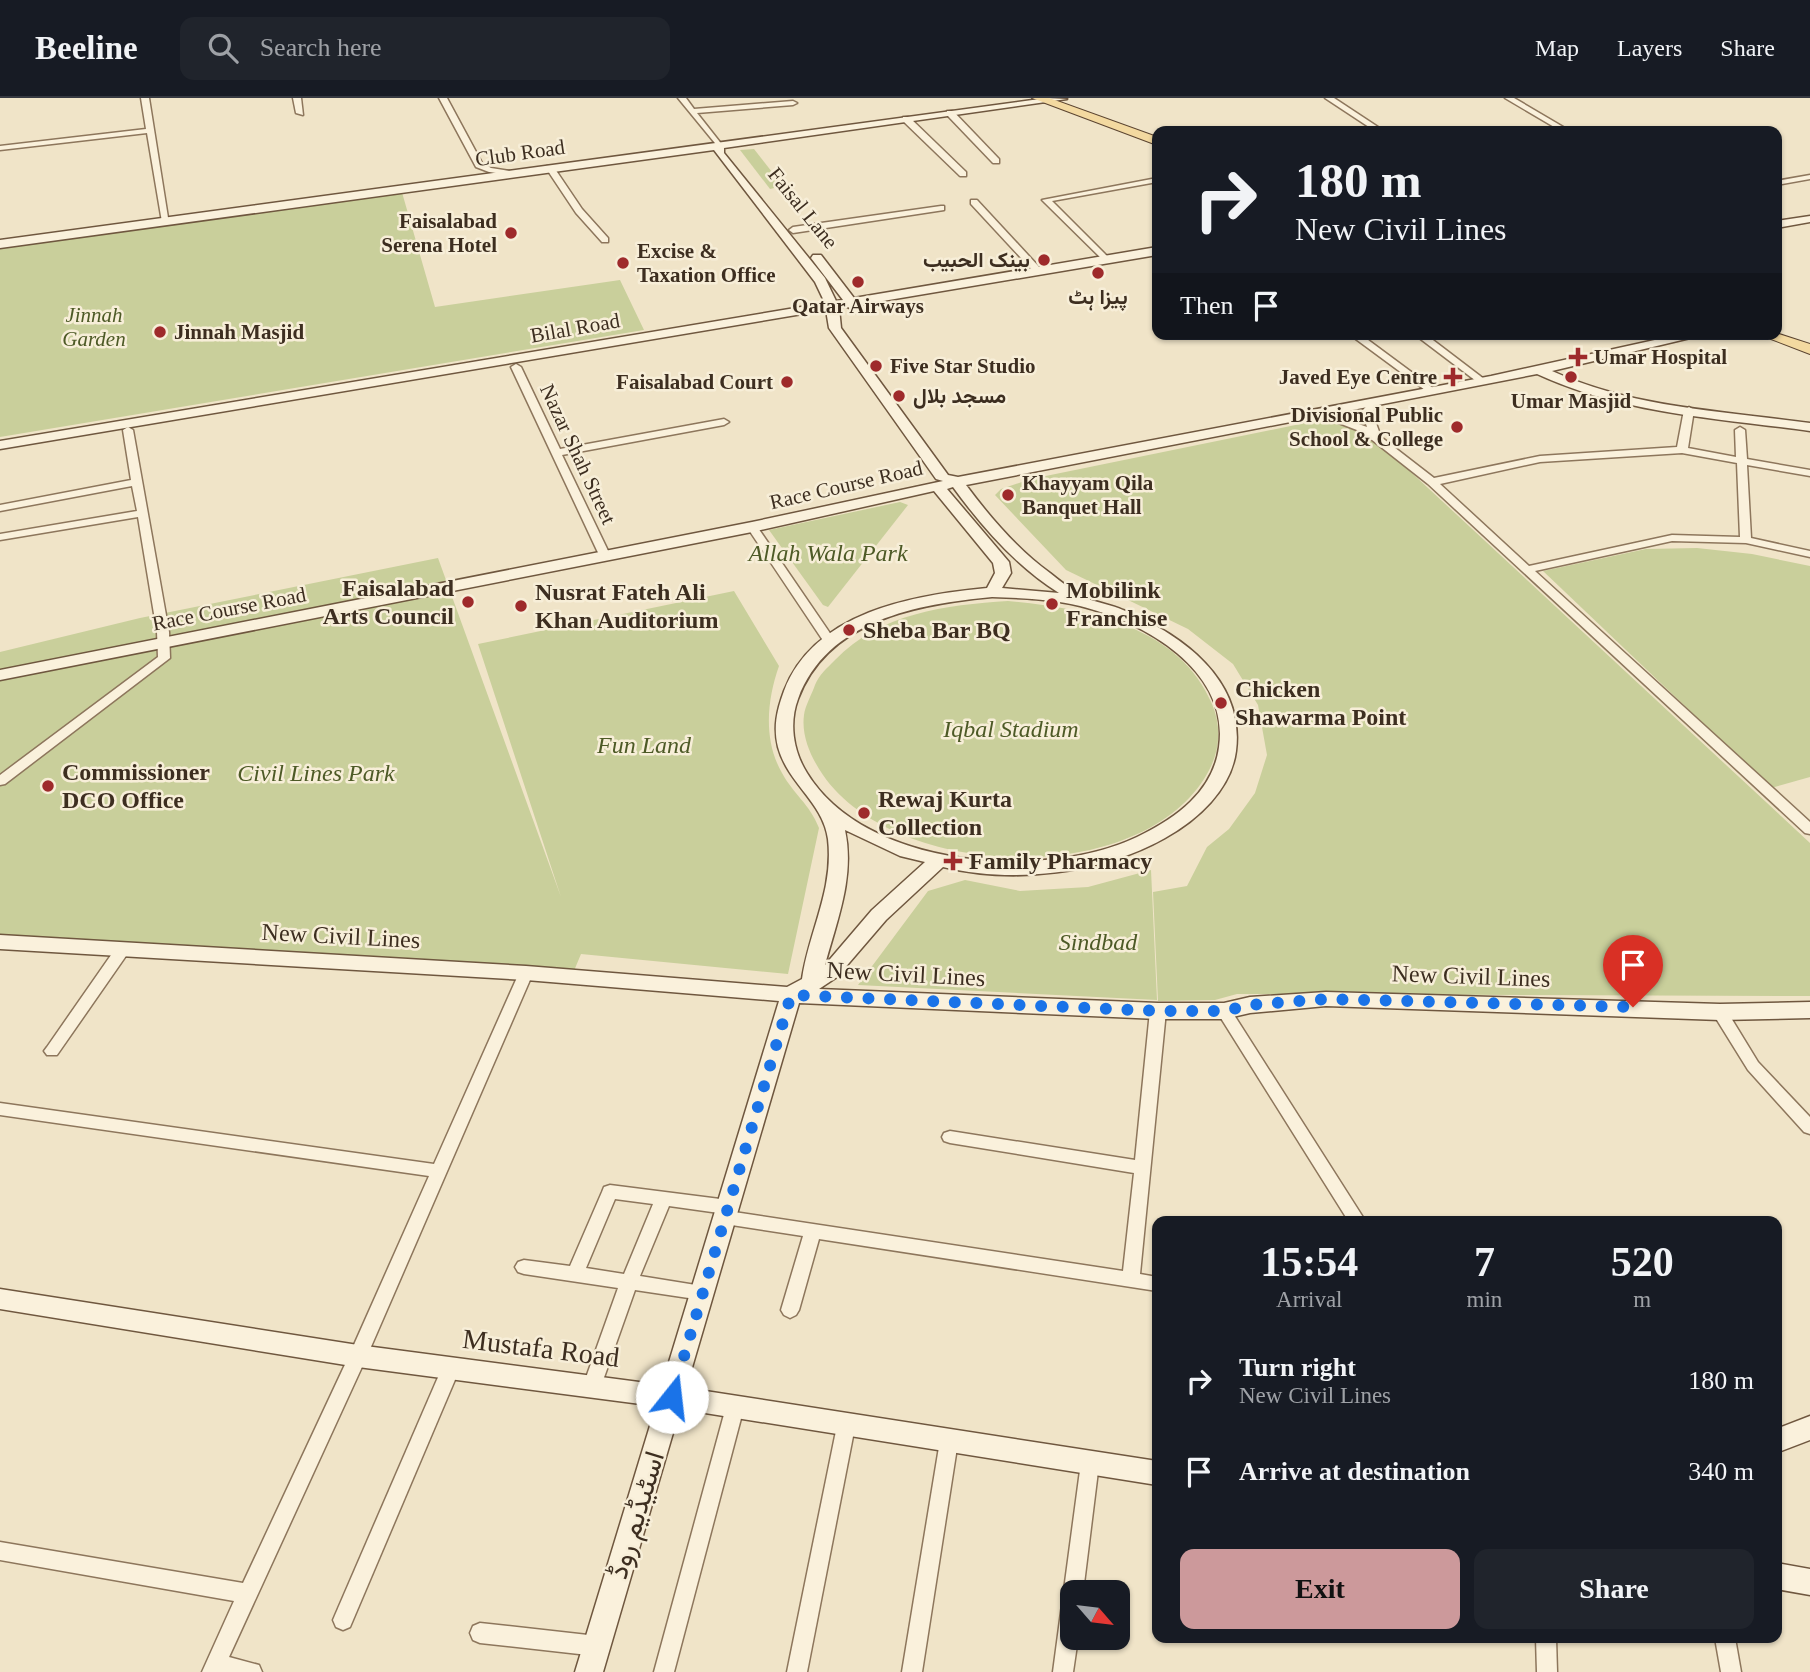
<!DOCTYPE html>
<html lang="en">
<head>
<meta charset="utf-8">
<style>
	:root { --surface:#171b24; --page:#20242c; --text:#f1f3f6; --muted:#9ea1a6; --line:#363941; --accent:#cc999b }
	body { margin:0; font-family:"Times New Roman",Vazirmatn,serif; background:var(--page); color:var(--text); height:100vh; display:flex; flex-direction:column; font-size:26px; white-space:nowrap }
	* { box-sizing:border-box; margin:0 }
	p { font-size:23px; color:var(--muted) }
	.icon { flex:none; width:38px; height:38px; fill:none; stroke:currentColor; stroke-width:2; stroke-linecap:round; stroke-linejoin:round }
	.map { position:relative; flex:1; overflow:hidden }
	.details { position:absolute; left:1152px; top:1118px; width:630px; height:427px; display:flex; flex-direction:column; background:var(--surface); border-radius:14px; box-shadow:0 2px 5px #0004 }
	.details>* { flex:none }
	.guide { position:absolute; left:1152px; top:28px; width:630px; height:214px; border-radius:14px; box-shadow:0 2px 5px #0004; background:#171b24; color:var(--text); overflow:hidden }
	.needle { width:46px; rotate:118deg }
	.buttons { position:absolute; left:1060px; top:1482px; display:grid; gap:14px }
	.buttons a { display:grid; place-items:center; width:70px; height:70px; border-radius:14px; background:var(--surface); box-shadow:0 2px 5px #0004; font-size:35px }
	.pin { position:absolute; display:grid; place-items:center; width:60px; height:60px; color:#fff; margin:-72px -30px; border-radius:50% 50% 50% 0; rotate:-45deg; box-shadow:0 0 7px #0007 }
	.pin .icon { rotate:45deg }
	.me { position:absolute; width:77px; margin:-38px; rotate:16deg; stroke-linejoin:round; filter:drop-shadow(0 0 5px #0008) }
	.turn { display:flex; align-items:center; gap:24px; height:147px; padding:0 28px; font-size:32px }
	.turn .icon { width:91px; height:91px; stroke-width:2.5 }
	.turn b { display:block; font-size:49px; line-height:60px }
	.then { display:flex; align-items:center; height:66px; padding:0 28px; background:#0003; gap:14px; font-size:26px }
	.eta { display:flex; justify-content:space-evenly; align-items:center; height:119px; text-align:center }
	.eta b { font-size:42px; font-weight:700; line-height:49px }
	.button { display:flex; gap:14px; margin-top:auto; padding:14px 28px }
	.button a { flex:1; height:80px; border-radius:14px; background:var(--accent); color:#111; font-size:28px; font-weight:700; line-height:80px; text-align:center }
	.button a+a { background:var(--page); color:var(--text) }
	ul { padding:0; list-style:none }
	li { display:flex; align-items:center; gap:21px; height:91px; padding:0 28px }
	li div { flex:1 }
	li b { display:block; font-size:26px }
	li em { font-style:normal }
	header { display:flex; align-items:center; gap:42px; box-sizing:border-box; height:98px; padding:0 35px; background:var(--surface); border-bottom:2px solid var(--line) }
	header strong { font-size:33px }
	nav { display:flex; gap:38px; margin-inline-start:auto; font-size:24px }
	.search { width:490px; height:63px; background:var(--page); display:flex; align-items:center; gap:18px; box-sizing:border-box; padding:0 24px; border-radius:14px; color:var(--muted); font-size:26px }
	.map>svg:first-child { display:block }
	.green { fill:#c9cf9b }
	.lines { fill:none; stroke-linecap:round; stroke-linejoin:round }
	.street-casing { stroke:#8d765c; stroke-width:3 }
	.secondary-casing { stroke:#6f573f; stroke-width:3 }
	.primary-casing { stroke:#5b4430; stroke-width:2 }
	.street { fill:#faf1dc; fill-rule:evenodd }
	.secondary { fill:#faf1dc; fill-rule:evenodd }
	.primary { fill:#f3d9a0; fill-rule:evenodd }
	.route { stroke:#1a73e8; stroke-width:12; stroke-dasharray:0 21.6 }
	.poi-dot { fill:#9e2a2b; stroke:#f7eed8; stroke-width:2.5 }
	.labels { text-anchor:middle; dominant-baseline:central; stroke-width:5; stroke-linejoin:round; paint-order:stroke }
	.far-street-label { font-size:21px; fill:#3d2e20; stroke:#f7eed8 }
	.far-poi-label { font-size:21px; font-weight:bold; fill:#3d2e20; stroke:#f7eed8; text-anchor:start }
	.far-park-label { font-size:21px; font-style:italic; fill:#4d5a26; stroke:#f7eed8 }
	.park-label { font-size:24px; font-style:italic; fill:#4d5a26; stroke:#f7eed8 }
	.poi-label { font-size:24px; font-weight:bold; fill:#3d2e20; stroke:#f7eed8; text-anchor:start }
	.street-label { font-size:24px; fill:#3d2e20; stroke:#f7eed8 }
	.near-street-label { font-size:28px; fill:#3d2e20; stroke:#f7eed8 }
</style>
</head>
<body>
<header>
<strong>Beeline</strong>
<div class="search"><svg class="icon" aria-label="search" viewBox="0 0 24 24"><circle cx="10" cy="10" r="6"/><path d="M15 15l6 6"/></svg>Search here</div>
<nav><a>Map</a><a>Layers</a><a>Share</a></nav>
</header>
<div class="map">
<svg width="1810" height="1574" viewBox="0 0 1810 1574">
	<rect width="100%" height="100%" fill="#f0e4c8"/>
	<!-- green -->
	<g class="green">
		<polygon points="754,51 783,88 770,91 740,52"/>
		<polygon points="401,91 435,209 620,182 644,232 0,339 0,148"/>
		<polygon points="1315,323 1347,327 1371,337 1810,745 1810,898 1237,896 1215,902 1158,903 1153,794 1187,788 1207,749 1229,731 1255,695 1267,657 1258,607 1233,566 1188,531 1066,472 995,397 1001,391 1031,381"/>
		<polygon points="900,404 908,407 828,509 823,507 769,432"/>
		<polygon points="1697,450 1752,456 1810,468 1810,679 1771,690 1543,473 1646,451"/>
		<path d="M438 460 561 799 478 546 734 493 779 568C767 602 763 642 782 675 794 697 809 705 819 730L788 876 581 856 571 880 0 845V554L140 520Z"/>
		<path d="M1008 503C1084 510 1179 527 1212 606 1223 632 1219 658 1204 681 1133 791 895 781 823 677 812 661 801 639 804 617 805 608 812 596 815 587 819 577 827 570 835 562 880 515 946 507 1008 503Z"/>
		<polygon points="1151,772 1157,902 858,887 928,793 965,782 1020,793 1088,789"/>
	</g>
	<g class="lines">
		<defs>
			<g id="street">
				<polygon points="141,0 149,0 169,126 162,124 147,35 0,52 0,48 146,31"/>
				<polygon points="293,0 301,0 303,17 296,15"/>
				<polygon points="439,0 447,0 482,65 491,70 516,74 516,78 489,74 476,69"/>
				<polygon points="678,0 686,0 694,11 793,3 797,5 793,7 697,15 723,48 719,50"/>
				<polygon points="1325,0 1334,0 1384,33 1375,33"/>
				<polygon points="1505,0 1514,0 1570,33 1561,33"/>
				<polygon points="947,13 953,13 999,61 999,65 993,65 947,17"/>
				<polygon points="903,19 909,19 966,74 966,78 960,78 903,23"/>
				<polygon points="547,68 553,68 582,111 608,140 608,144 602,144 576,115 546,70"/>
				<polygon points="1810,77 1810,81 1776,87 1776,83"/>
				<polygon points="1157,80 1157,84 1052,103 1109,160 1110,162 1106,165 1042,102"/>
				<polygon points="971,102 977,102 1041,171 1041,175 1035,175 971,106"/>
				<polygon points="941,108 944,108 944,112 793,135 789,132 793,129"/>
				<polygon points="1349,236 1360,236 1437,293 1429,295"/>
				<polygon points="1414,236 1425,236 1488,284 1480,286"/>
				<polygon points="516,266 521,269 560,351 724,321 729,324 724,327 562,357 611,459 609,461 601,461 511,269"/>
				<path d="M1372 302 1381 304 1372 314 1381 339 1434 380 1540 358 1677 349 1684 312 1689 309 1694 312 1688 350 1736 359 1735 332 1740 329 1745 332 1747 361 1810 372V378L1747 367 1751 440 1810 453V459L1746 445 1672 443 1535 473 1810 724V736L1805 735 1428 386 1362 334 1313 315 1322 313 1367 329 1362 313ZM1682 355 1737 365 1740 439 1672 437 1529 468 1440 386 1540 364Z"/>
				<polygon points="128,329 133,332 169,534 170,560 5,686 0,687 0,677 158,559 157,534 138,419 0,442 0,436 137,413 132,388 0,413 0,407 131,382 123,332"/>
				<polygon points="752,426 756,427 836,544 834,547 826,547 824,544 747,429"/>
				<polygon points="123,846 128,847 130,851 128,855 57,957 47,957 44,953 47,949 118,847"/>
				<polygon points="526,870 531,871 533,875 367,1258 229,1559 259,1567 262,1574 202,1574 234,1503 0,1462 0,1444 243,1485 349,1258 429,1078 0,1017 0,1005 434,1066 519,875 521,871"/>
				<path d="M1158 907 1163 909 1166 913 1140 1176 1157 1179V1193L819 1141 799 1212 796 1217 790 1220 784 1217 781 1212 803 1138 725 1126 719 1124 717 1119 719 1115 669 1108 640 1178 702 1188 708 1190 711 1195 708 1200 702 1202 635 1192 601 1288 598 1294 592 1296 586 1294 583 1288 618 1190 524 1176 518 1174 515 1169 518 1164 524 1162 570 1168 602 1094 604 1089 610 1087 728 1102 734 1104 736 1109 734 1114 1123 1173 1134 1075 950 1045 944 1043 942 1039 944 1035 950 1033 1135 1062 1150 913 1153 909ZM615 1101 653 1106 624 1176 586 1170Z"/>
				<polygon points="1224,907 1229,909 1366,1124 1349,1124 1219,917 1216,913 1219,909"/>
				<polygon points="1720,908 1725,910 1758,964 1810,1019 1810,1036 1804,1034 1748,972 1712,914 1715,910"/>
				<polygon points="451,1262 457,1264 460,1270 350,1529 343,1532 336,1529 333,1522 336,1515 442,1270 445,1264"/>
				<polygon points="735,1301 742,1303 744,1309 674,1574 654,1574 726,1309 728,1303"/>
				<polygon points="846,1320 853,1322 855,1328 807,1574 787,1574 837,1328 839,1322"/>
				<polygon points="949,1335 956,1337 958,1343 922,1574 902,1574 940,1343 942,1337"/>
				<polygon points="1090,1356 1097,1359 1099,1365 1083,1494 1073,1494 1073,1540 1078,1540 1073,1574 1053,1574 1081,1365 1083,1359"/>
				<polygon points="480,1525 597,1538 604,1541 607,1548 604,1555 597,1558 480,1545 473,1542 470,1535 473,1528"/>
				<polygon points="1536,1540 1556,1540 1557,1574 1537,1574"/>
				<polygon points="1715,1540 1735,1540 1741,1574 1721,1574"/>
			</g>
			<g id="secondary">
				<path d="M1047 0 1067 1 724 50V55L825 180 836 203 843 202 811 160 813 157H821L854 200 1157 149V157L859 207 862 211 856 215 848 209 839 210 841 230 948 377 958 379 1491 278 1682 236H1707L1552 273C1633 310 1723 313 1810 325V333C1717 320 1623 316 1537 276L966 387C989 418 1018 452 1050 475 1060 483 1078 497 1088 501 1100 505 1112 507 1123 512 1183 537 1245 582 1236 653 1231 692 1197 722 1165 740 1101 776 1014 786 943 769L886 822 837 879 819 891 1158 905H1224L1250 899 1326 894 1720 906 1810 904V920L1720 922 1326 908 1250 915 1224 921H1158L799 905 686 1290 1157 1363V1387L680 1311 603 1574H575L656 1308 358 1269 0 1211V1191L358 1247 662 1287 779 903 526 882 0 851V837L526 868 787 889 802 881C809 833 834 792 828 741 823 704 788 686 778 649 773 629 777 612 784 593 814 514 913 497 987 490L995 475 993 465 934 393 752 434 0 582V572L752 424 943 383 936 381 829 230 826 212 0 351V343L825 205 815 184 714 52 0 150V142ZM953 389C982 429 1017 469 1059 495L1002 490 1011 475 1009 464 947 391ZM992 499C1021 500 1051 501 1080 508 1144 524 1230 572 1219 649 1213 694 1176 720 1137 739 1044 783 866 771 807 675 793 653 789 625 798 601 827 522 918 506 992 499ZM845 732 900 758 925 764 872 812 825 867C837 822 855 779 845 732Z"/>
				<polygon points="1810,118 1810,124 1776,130 1776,123"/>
				<polygon points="1810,1318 1810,1342 1776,1355 1776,1331"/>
				<polygon points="1776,1465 1810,1471 1810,1497 1776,1491"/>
			</g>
			<g id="primary">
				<polygon points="1032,0 1049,0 1157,39 1157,47"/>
				<polygon points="1776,235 1810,246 1810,256 1758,236"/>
			</g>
		</defs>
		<!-- street casing -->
		<use href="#street" class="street-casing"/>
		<!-- secondary casing -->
		<use href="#secondary" class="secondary-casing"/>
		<!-- primary casing -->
		<use href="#primary" class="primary-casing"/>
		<!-- street -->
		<use href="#street" class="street"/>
		<!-- secondary -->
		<use href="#secondary" class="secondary"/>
		<!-- primary -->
		<use href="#primary" class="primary"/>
	</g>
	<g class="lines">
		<!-- route -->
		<polyline class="route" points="672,1299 791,897 1158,913 1224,913 1250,907 1326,901 1633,909"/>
	</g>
	<!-- markers -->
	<g class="poi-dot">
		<circle cx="511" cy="135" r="7"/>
		<circle cx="1044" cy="162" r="7"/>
		<circle cx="623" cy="165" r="7"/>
		<circle cx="1098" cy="175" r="7"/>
		<circle cx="858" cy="184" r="7"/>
		<circle cx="160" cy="234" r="7"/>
		<path d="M1574.5 248.5h7v7h7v7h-7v7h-7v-7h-7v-7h7z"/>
		<circle cx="876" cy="268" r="7"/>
		<path d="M1449.5 268.5h7v7h7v7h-7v7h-7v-7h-7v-7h7z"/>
		<circle cx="1571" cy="279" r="7"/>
		<circle cx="787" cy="284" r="7"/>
		<circle cx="899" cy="298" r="7"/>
		<circle cx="1457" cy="329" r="7"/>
		<circle cx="1008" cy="397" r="7"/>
		<circle cx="468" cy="504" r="7"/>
		<circle cx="1052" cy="506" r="7"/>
		<circle cx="521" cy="508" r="7"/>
		<circle cx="849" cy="532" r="7"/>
		<circle cx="1221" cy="605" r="7"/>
		<circle cx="48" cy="688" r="7"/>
		<circle cx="864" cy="715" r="7"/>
		<path d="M949.5 752.5h7v7h7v7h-7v7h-7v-7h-7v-7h7z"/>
	</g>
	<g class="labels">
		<!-- far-street labels -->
		<g class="far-street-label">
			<text transform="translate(520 55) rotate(-8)">Club Road</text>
			<text transform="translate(803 110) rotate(51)">Faisal Lane</text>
			<text transform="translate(575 230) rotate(-10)">Bilal Road</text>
			<text transform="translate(578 356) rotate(65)">Nazar Shah Street</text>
			<text transform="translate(846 387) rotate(-13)">Race Course Road</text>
			<text transform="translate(229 511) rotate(-11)">Race Course Road</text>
		</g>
		<!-- far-poi labels -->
		<g class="far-poi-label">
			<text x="497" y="123" text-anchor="end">Faisalabad<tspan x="497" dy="24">Serena Hotel</tspan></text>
			<text x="637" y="153">Excise &amp;<tspan x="637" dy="24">Taxation Office</tspan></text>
			<text x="1030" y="162" text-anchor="end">بينک الحبيب</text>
			<text x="1098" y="199" text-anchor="middle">پیزا ہٹ</text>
			<text x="858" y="208" text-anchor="middle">Qatar Airways</text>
			<text x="174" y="234">Jinnah Masjid</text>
			<text x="1594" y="259">Umar Hospital</text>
			<text x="890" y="268">Five Star Studio</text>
			<text x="1437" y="279" text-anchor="end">Javed Eye Centre</text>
			<text x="773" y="284" text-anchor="end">Faisalabad Court</text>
			<text x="913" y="298">مسجد بلال</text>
			<text x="1571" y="303" text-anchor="middle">Umar Masjid</text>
			<text x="1443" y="317" text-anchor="end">Divisional Public<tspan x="1443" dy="24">School &amp; College</tspan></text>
			<text x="1022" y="385">Khayyam Qila<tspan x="1022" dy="24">Banquet Hall</tspan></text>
		</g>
		<!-- far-park labels -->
		<g class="far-park-label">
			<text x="94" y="217">Jinnah<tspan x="94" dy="24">Garden</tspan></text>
		</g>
		<!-- park labels -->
		<g class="park-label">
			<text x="828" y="455">Allah Wala Park</text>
			<text x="1011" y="631">Iqbal Stadium</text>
			<text x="644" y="647">Fun Land</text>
			<text x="316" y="675">Civil Lines Park</text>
			<text x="1098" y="844">Sindbad</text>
		</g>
		<!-- poi labels -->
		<g class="poi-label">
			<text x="454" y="490" text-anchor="end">Faisalabad<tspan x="454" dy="28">Arts Council</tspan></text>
			<text x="1066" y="492">Mobilink<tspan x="1066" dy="28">Franchise</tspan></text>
			<text x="535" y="494">Nusrat Fateh Ali<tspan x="535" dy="28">Khan Auditorium</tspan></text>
			<text x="863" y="532">Sheba Bar BQ</text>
			<text x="1235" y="591">Chicken<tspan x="1235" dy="28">Shawarma Point</tspan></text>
			<text x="62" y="674">Commissioner<tspan x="62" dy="28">DCO Office</tspan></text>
			<text x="878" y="701">Rewaj Kurta<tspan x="878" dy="28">Collection</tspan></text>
			<text x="969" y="763">Family Pharmacy</text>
		</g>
		<!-- street labels -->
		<g class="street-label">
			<text transform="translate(341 838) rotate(3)">New Civil Lines</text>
			<text transform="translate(906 876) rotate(3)">New Civil Lines</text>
			<text transform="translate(1471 878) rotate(2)">New Civil Lines</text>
		</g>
		<!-- near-street labels -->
		<g class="near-street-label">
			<text transform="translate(541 1250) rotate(7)">Mustafa Road</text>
			<text transform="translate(636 1417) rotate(-73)">اسٹیڈیم روڈ</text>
		</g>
	</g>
</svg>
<div class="buttons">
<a><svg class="needle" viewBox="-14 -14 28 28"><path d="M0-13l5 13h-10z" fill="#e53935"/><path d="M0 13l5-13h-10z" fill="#9ea1a6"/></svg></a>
</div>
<div class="pin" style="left:1633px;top:909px;background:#d93025"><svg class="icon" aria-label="arrive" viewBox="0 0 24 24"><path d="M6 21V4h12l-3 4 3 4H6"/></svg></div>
<svg class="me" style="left:672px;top:1299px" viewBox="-20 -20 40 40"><circle r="19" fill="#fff"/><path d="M0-13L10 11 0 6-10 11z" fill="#1a73e8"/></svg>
<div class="guide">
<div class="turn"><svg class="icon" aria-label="right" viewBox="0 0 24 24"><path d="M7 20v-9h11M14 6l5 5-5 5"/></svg><div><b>180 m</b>New Civil Lines</div></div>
<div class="then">Then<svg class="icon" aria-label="arrive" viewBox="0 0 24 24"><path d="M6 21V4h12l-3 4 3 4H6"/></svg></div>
</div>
<section class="details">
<div class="eta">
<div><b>15:54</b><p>Arrival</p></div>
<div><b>7</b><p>min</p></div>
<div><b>520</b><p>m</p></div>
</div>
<ul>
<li><svg class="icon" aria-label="right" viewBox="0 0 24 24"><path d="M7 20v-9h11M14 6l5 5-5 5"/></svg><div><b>Turn right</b><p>New Civil Lines</p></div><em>180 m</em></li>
<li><svg class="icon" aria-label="arrive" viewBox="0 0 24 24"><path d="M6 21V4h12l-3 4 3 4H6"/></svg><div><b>Arrive at destination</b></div><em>340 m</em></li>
</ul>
<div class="button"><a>Exit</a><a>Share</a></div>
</section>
</div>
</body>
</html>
